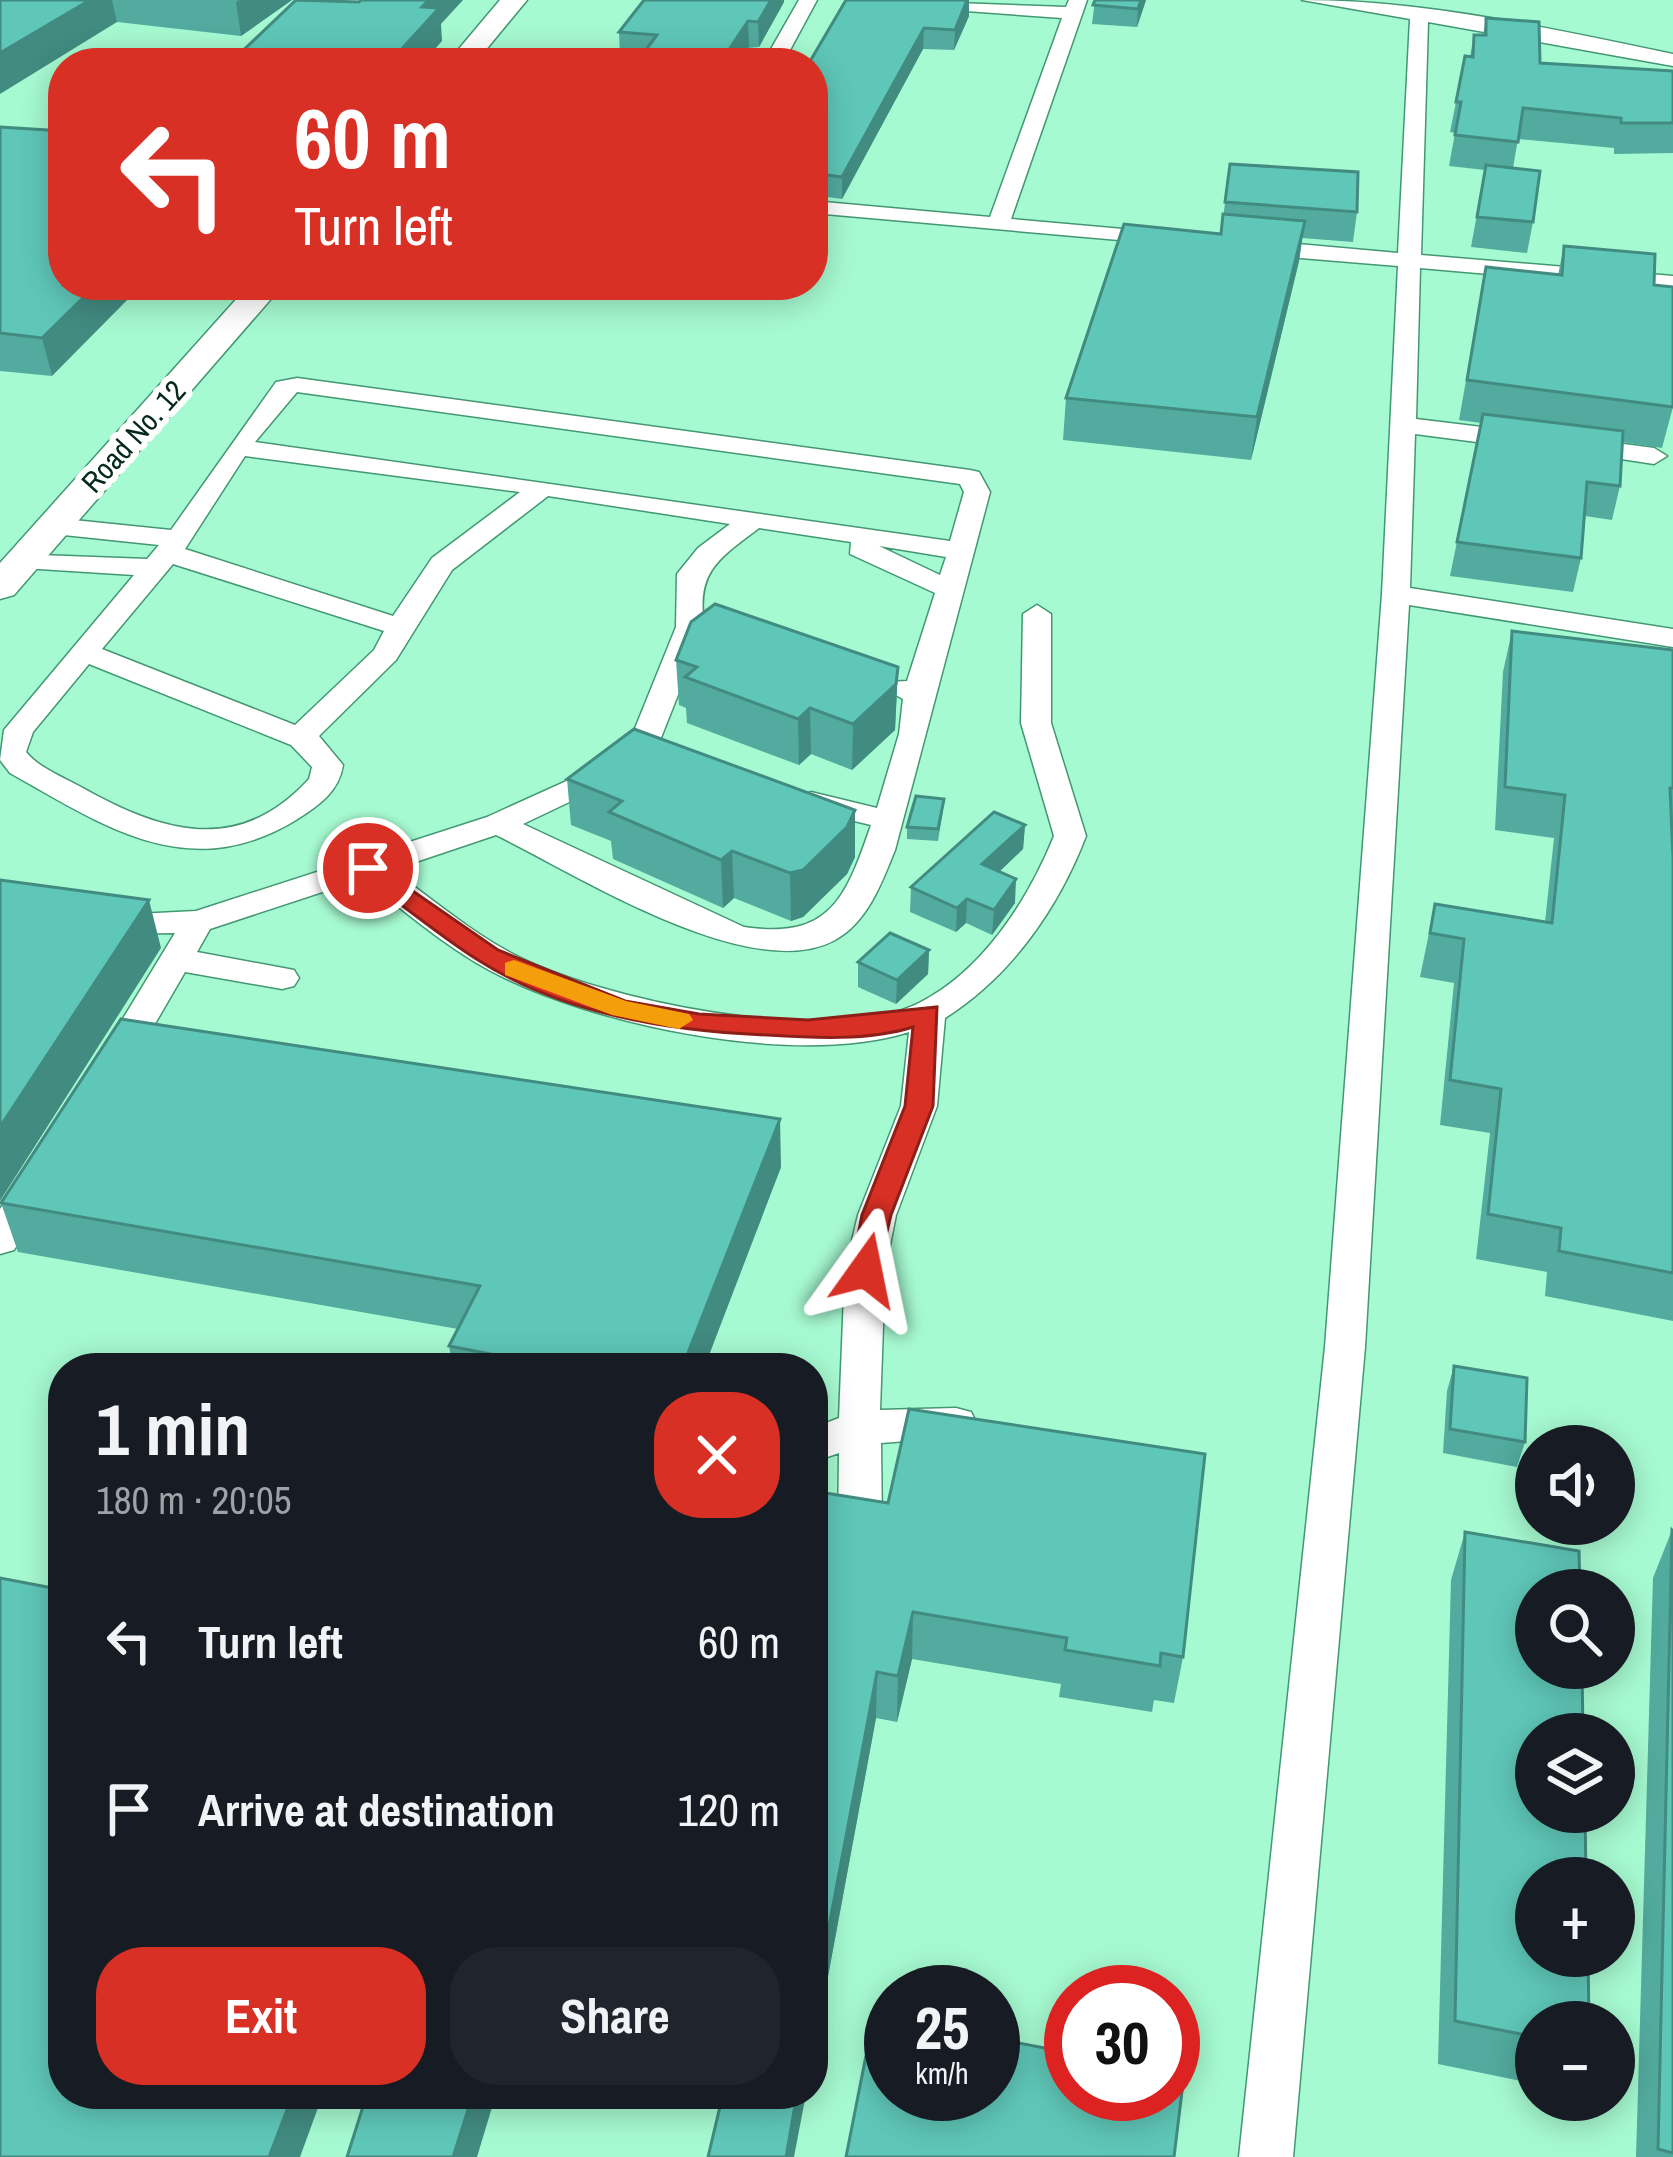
<!DOCTYPE html>
<html lang="en">
<head>
<meta charset="utf-8">
<style>
	:root { --surface:#171b24; --page:#20242c; --text:#f1f3f6; --muted:#9ea1a6; --accent:#d93025 }
	body { margin:0; font-family:"Archivo Narrow",sans-serif; background:var(--page); color:var(--text); height:100vh; display:flex; flex-direction:column; font-size:45px; white-space:nowrap }
	* { box-sizing:border-box; margin:0 }
	p { font-size:39px; color:var(--muted) }
	.icon { flex:none; width:66px; height:66px; fill:none; stroke:currentColor; stroke-width:2; stroke-linecap:round; stroke-linejoin:round }
	.map { position:relative; flex:1; overflow:hidden }
	.panel { position:absolute; left:48px; top:1353px; width:780px; height:756px; display:flex; flex-direction:column; background:var(--surface); border-radius:48px; box-shadow:0 6px 30px #0003 }
	.panel>* { flex:none }
	.banner { position:absolute; left:48px; top:48px; width:780px; height:252px; border-radius:48px; box-shadow:0 6px 30px #0003; background:#d93025; color:#fff; overflow:hidden }
	.controls { position:absolute; left:1515px; top:1425px; display:grid; gap:24px }
	.controls a { display:grid; place-items:center; width:120px; height:120px; border-radius:50%; background:var(--surface); box-shadow:0 6px 30px #0003; font-size:60px }
	.speed { position:absolute; left:864px; top:1965px; display:flex; gap:24px; font-size:60px; font-weight:700; text-align:center }
	.speed>* { display:grid; place-content:center; width:156px; height:156px; border-radius:50%; background:var(--surface); box-shadow:0 6px 30px #0003; line-height:1 }
	.speed small { font-size:30px; font-weight:400 }
	.speed .limit { border:18px solid #d22; background:#fff; color:#111 }
	.pin { position:absolute; display:grid; place-items:center; width:102px; height:102px; color:#fff; margin:-51px; border:6px solid #fff; border-radius:50%; box-shadow:0 3px 12px #0007 }
	.me { position:absolute; width:132px; margin:-66px; rotate:12deg; stroke-linejoin:round; filter:drop-shadow(0 0 9px #0008) }
	.turn { display:flex; align-items:center; gap:42px; height:252px; padding:0 48px; font-size:54px }
	.turn .icon { width:156px; height:156px; stroke-width:2.5 }
	.turn b { display:block; font-size:84px; line-height:102px }
	.round { display:grid; place-items:center; flex:none; width:126px; height:126px; border-radius:48px; background:var(--page) }
	.overview { display:flex; align-items:center; justify-content:space-between; height:204px; padding:0 48px }
	h1 { font-size:72px; font-weight:700; line-height:90px }
	.button { display:flex; gap:24px; margin-top:auto; padding:24px 48px }
	.button a { flex:1; height:138px; border-radius:48px; background:var(--accent); color:#fff; font-size:48px; font-weight:700; line-height:138px; text-align:center }
	.button a+a { background:var(--page); color:var(--text) }
	ul { padding:0; list-style:none }
	li { display:flex; align-items:center; gap:36px; height:168px; padding:0 48px }
	li div { flex:1 }
	li b { display:block; font-size:45px }
	li em { font-style:normal }
	.map>svg:first-child { display:block }
	.lines { fill:none; stroke-linecap:round; stroke-linejoin:round }
	.street-casing { stroke:#439773; stroke-width:3 }
	.secondary-casing { stroke:#439773; stroke-width:3 }
	.street { fill:#fff; fill-rule:evenodd }
	.secondary { fill:#fff; fill-rule:evenodd }
	.wall { fill:#52ab9e }
	.shaded-wall { fill:#428b81 }
	.building { fill:#5fc7b8; stroke:#428b81; stroke-width:3 }
	.route { fill:#d93025; stroke:#8d1f18; stroke-width:3 }
	.slow { fill:#f59e0b }
	.labels { text-anchor:middle; dominant-baseline:central; stroke-width:12; stroke-linejoin:round; paint-order:stroke }
	.far-street-label { font-size:30px; fill:#04291b; stroke:#fff }
</style>
</head>
<body>
<div class="map">
<svg width="1673" height="2157" viewBox="0 0 1673 2157">
	<rect width="100%" height="100%" fill="#a6fad1"/>
	<g class="lines">
		<defs>
			<g id="street">
				<polygon points="799,0 817,0 783,63 763,63"/>
				<polygon points="874,0 1066,7 1069,0 1087,0 1011,219 1168,233 1179,240 1176,245 813,213 813,201 990,217 1062,18 883,5"/>
				<path d="M1302 0C1426 0 1552 29 1673 54V66L1428 22 1421 255 1673 276V290L1420 268 1416 419 1523 432 1536 440 1523 448 1415 434 1410 588 1673 629V647L1409 605 1365 1347 1293 2157H1239L1325 1347 1382 594 1398 266 1253 254 1242 247 1253 240 1398 253 1410 19Z"/>
				<path d="M297 378 970 470 979 472 990 492 895 850C882 882 868 922 835 940 751 986 576 874 496 835L392 870C431 898 468 930 511 953 598 1000 828 1048 919 1003 983 971 1028 900 1054 836L1021 723 1023 614 1037 605 1051 614V723L1086 836C1058 909 1011 976 945 1018L937 1106 896 1215 885 1270 880 1410 956 1408 971 1412 977 1424 971 1436 881 1443 882 1526 875 1539 860 1544 845 1539 838 1526 839 1453 813 1462V1428L839 1418 845 1270 858 1215 901 1106 909 1032C796 1068 591 1025 489 970 443 945 404 910 362 879L210 929 197 952 294 970 299 978 294 986 282 989 185 972 127 1072 114 1075 96 1063 175 933 109 934 92 923 97 916 196 911 487 817 613 760 628 769 624 776 523 824 744 927C830 940 846 898 871 825L800 808 795 801 811 792 877 808 899 734 903 699 883 688 888 682 907 681 935 593 850 554 851 542 759 528C721 557 696 571 704 622L744 639 730 648 700 639 653 758 638 767 627 765 623 758 676 627 677 574 698 548 730 524 548 496 452 570 396 660 319 736 343 765C339 792 318 806 296 820 189 885 106 827 10 773L0 760 4 730 134 575 23 568 9 560 13 554 147 559 159 545 54 534 41 526 54 518 171 530 276 382ZM297 392 960 484 964 492 950 541 255 442ZM245 456 520 492 432 558 393 616 185 549ZM879 546 946 557 940 575ZM173 564 384 631 374 650 295 725 102 649ZM89 664 291 745 312 767 309 779C238 857 161 832 81 787 63 777 39 768 26 752L33 732Z"/>
				<polygon points="1578,438 1654,448 1667,456 1654,464 1569,451 1569,441"/>
				<polygon points="35,1171 48,1175 54,1185 14,1250 0,1254 0,1209 22,1175"/>
			</g>
			<g id="secondary">
				<polygon points="500,0 527,0 475,63 447,63"/>
				<polygon points="249,285 283,285 14,595 0,599 0,563"/>
			</g>
		</defs>
		<!-- street casing -->
		<use href="#street" class="street-casing"/>
		<!-- secondary casing -->
		<use href="#secondary" class="secondary-casing"/>
		<!-- street -->
		<use href="#street" class="street"/>
		<!-- secondary -->
		<use href="#secondary" class="secondary"/>
	</g>
	<!-- wall -->
	<g class="wall">
		<polygon points="0,0 292,0 241,36 117,22"/>
		<polygon points="846,0 969,0 969,16 954,50 923,49 842,199 813,195 813,63"/>
		<polygon points="1095,0 1146,0 1137,27 1092,24"/>
		<polygon points="784,2 759,47 639,58 620,57 619,32"/>
		<polygon points="1486,18 1540,63 1673,71 1673,153 1614,154 1614,148 1518,139 1513,168 1533,222 1527,253 1471,247 1485,170 1449,166 1455,133 1450,132 1456,102 1470,57 1474,35 1483,35"/>
		<polygon points="0,127 52,376 0,371"/>
		<polygon points="1230,164 1357,212 1353,242 1302,238 1299,261 1251,460 1063,440 1066,398 1221,234"/>
		<polygon points="1564,246 1654,285 1673,407 1662,448 1622,442 1620,486 1612,520 1585,516 1581,558 1573,592 1450,576 1481,423 1459,420 1486,267 1558,275"/>
		<polygon points="1512,631 1673,650 1673,1321 1545,1296 1547,1272 1476,1259 1490,1133 1440,1125 1454,983 1420,977 1435,904 1545,922 1554,838 1495,830 1503,672"/>
		<polygon points="676,660 898,667 895,730 852,770 811,754 799,765 687,723 686,708 679,705"/>
		<polygon points="567,779 855,810 855,857 847,874 803,917 791,921 734,898 723,908 613,859 611,841 571,825"/>
		<polygon points="943,811 938,841 907,839 907,827"/>
		<polygon points="1025,825 1023,849 999,872 1015,903 992,935 966,923 956,932 910,912 911,887"/>
		<polygon points="929,950 928,974 896,1004 858,987 858,962"/>
		<polygon points="781,1167 704,1368 453,1368 449,1346 458,1329 18,1252 1,1203"/>
		<polygon points="1454,1366 1525,1442 1517,1467 1443,1453 1447,1391"/>
		<polygon points="813,1491 1183,1657 1174,1703 1154,1700 1152,1712 1059,1697 1061,1684 912,1659 897,1722 876,1718 813,2057"/>
		<polygon points="1672,1530 1673,2157 1636,2157 1653,1578"/>
		<polygon points="1465,1532 1536,2022 1536,2084 1438,2064 1451,1580"/>
	</g>
	<!-- shaded-wall -->
	<g class="shaded-wall">
		<polygon points="90,0 112,0 117,22 0,94 0,53"/>
		<polygon points="239,0 292,0 241,36 236,2"/>
		<polygon points="429,0 463,0 441,24 442,41 423,63 389,63 422,7"/>
		<polygon points="771,0 784,0 784,2 759,47 758,22"/>
		<polygon points="967,0 969,0 969,16 954,50 955,30"/>
		<polygon points="1141,0 1146,0 1137,27 1138,9"/>
		<polygon points="748,21 749,46 737,63 720,63"/>
		<polygon points="924,28 923,49 842,199 842,177"/>
		<polygon points="1305,221 1299,261 1251,460 1257,417"/>
		<polygon points="96,285 142,285 52,376 42,338"/>
		<polygon points="898,667 895,730 852,770 853,724"/>
		<polygon points="810,708 811,754 799,765 798,719"/>
		<polygon points="855,810 855,857 847,874 803,917 791,921 790,873"/>
		<polygon points="1025,825 1023,849 981,889 982,864"/>
		<polygon points="732,851 734,898 723,908 721,860"/>
		<polygon points="1016,879 1015,903 992,935 994,910"/>
		<polygon points="967,899 966,923 956,932 957,908"/>
		<polygon points="149,900 161,948 0,1201 0,1127"/>
		<polygon points="929,950 928,974 896,1004 897,980"/>
		<polygon points="780,1119 781,1167 704,1368 682,1368"/>
		<polygon points="913,1612 912,1659 897,1722 898,1676"/>
		<polygon points="877,1672 876,1718 813,2057 813,2011"/>
		<polygon points="293,2094 323,2094 300,2157 269,2157"/>
		<polygon points="473,2094 496,2094 477,2157 453,2157"/>
		<polygon points="797,2094 806,2094 794,2157 786,2157"/>
	</g>
	<!-- building -->
	<g class="building">
		<polygon points="0,0 90,0 0,53"/>
		<polygon points="296,0 359,2 361,0 429,0 422,7 439,8 389,63 230,63"/>
		<polygon points="644,0 771,0 758,22 748,21 720,63 636,63 657,35 619,32"/>
		<polygon points="846,0 967,0 955,30 924,28 842,177 813,173 813,63 809,63"/>
		<polygon points="1095,0 1141,0 1138,9 1093,5"/>
		<polygon points="1486,18 1539,22 1540,63 1673,71 1673,123 1621,123 1621,118 1523,108 1518,142 1455,135 1461,102 1456,102 1465,56 1473,57 1474,35 1486,35"/>
		<polygon points="0,127 63,131 63,285 96,285 42,338 0,333"/>
		<polygon points="1230,164 1358,172 1357,212 1225,202"/>
		<polygon points="1486,165 1540,171 1533,222 1477,217"/>
		<polygon points="1223,214 1305,221 1257,417 1066,398 1124,224 1221,234"/>
		<polygon points="1564,246 1655,254 1654,285 1673,287 1673,407 1467,380 1486,267 1562,275"/>
		<polygon points="1483,414 1623,431 1620,486 1587,482 1581,558 1457,542"/>
		<polygon points="715,604 898,667 896,684 853,724 810,708 798,719 685,677 697,667 676,660 691,622"/>
		<polygon points="1512,631 1673,650 1673,788 1670,788 1673,858 1673,1273 1559,1251 1561,1228 1488,1214 1501,1089 1450,1080 1464,939 1430,933 1435,904 1552,923 1565,795 1505,787"/>
		<polygon points="634,729 855,810 847,827 803,870 790,873 732,851 721,860 609,812 622,801 567,779"/>
		<polygon points="916,796 944,799 938,829 907,827"/>
		<polygon points="994,812 1025,825 982,864 1016,879 994,910 967,899 957,908 911,887"/>
		<polygon points="0,880 149,900 0,1127"/>
		<polygon points="890,933 929,950 897,980 858,962"/>
		<polygon points="121,1019 780,1119 682,1368 562,1368 449,1346 480,1286 1,1203"/>
		<polygon points="1454,1366 1527,1378 1525,1442 1450,1429"/>
		<polygon points="909,1409 1205,1454 1183,1657 1161,1653 1160,1666 1065,1650 1067,1638 913,1612 898,1676 877,1672 813,2011 813,1491 888,1503"/>
		<polygon points="1672,1530 1673,1531 1673,2153 1658,2149"/>
		<polygon points="1465,1532 1579,1551 1580,1590 1536,1590 1536,1668 1582,1668 1583,1734 1536,1734 1536,1812 1585,1812 1586,1878 1536,1878 1536,1956 1588,1956 1589,2022 1536,2022 1536,2037 1455,2021"/>
		<polygon points="0,1578 63,1590 63,2094 293,2094 269,2157 0,2157"/>
		<polygon points="874,2015 891,2018 891,2094 993,2094 993,2038 1071,2053 1071,2094 1173,2094 1173,2073 1184,2075 1174,2157 846,2157"/>
		<polygon points="367,2094 473,2094 453,2157 347,2157"/>
		<polygon points="723,2094 797,2094 786,2157 708,2157"/>
	</g>
	<!-- route -->
	<path class="route" d="M368 860 498 950 625 1001 699 1014 808 1020 937 1007 933 1106 891 1215 876 1278H855L851 1270 862 1215 905 1106 913 1027C869 1041 813 1038 767 1035 668 1031 563 1014 478 960 437 934 399 902 359 873V862Z"/>
	<!-- slow -->
	<polygon class="slow" points="514,960 626,1001 689,1014 693,1020 679,1029 612,1015 505,975 505,963"/>
	<g class="labels">
		<!-- far-street labels -->
		<g class="far-street-label">
			<text transform="translate(133 436) rotate(-48)">Road No. 12</text>
		</g>
	</g>
</svg>
<div class="controls">
<a><svg class="icon" aria-label="sound" viewBox="0 0 24 24"><path d="M4 9h4l5-4v14l-5-4H4zM17 9q2 3 0 6"/></svg></a>
<a><svg class="icon" aria-label="search" viewBox="0 0 24 24"><circle cx="10" cy="10" r="6"/><path d="M15 15l6 6"/></svg></a>
<a><svg class="icon" aria-label="layers" viewBox="0 0 24 24"><path d="M12 4l9 5-9 5-9-5zM3 14l9 5 9-5"/></svg></a>
<a>+</a>
<a>−</a>
</div>
<div class="speed"><div>25<small>km/h</small></div><div class="limit">30</div></div>
<div class="pin" style="left:368px;top:868px;background:#d93025"><svg class="icon" aria-label="arrive" viewBox="0 0 24 24"><path d="M6 21V4h12l-3 4 3 4H6"/></svg></div>
<svg class="me" style="left:866px;top:1270px" viewBox="-20 -20 40 40"><path d="M0-17L14 15 0 8-14 15z" fill="#d93025" stroke="#fff" stroke-width="4"/></svg>
<div class="banner">
<div class="turn"><svg class="icon" aria-label="left" viewBox="0 0 24 24"><path d="M17 20v-9H6M10 6l-5 5 5 5"/></svg><div><b>60 m</b>Turn left</div></div>
</div>
<section class="panel">
<div class="overview"><div><h1>1 min</h1><p>180 m · 20:05</p></div><a class="round" style="background:#d93025;color:#fff"><svg class="icon" aria-label="close" viewBox="0 0 24 24"><path d="M6 6l12 12M18 6L6 18"/></svg></a></div>
<ul>
<li><svg class="icon" aria-label="left" viewBox="0 0 24 24"><path d="M17 20v-9H6M10 6l-5 5 5 5"/></svg><div><b>Turn left</b></div><em>60 m</em></li>
<li><svg class="icon" aria-label="arrive" viewBox="0 0 24 24"><path d="M6 21V4h12l-3 4 3 4H6"/></svg><div><b>Arrive at destination</b></div><em>120 m</em></li>
</ul>
<div class="button"><a>Exit</a><a>Share</a></div>
</section>
</div>
</body>
</html>
